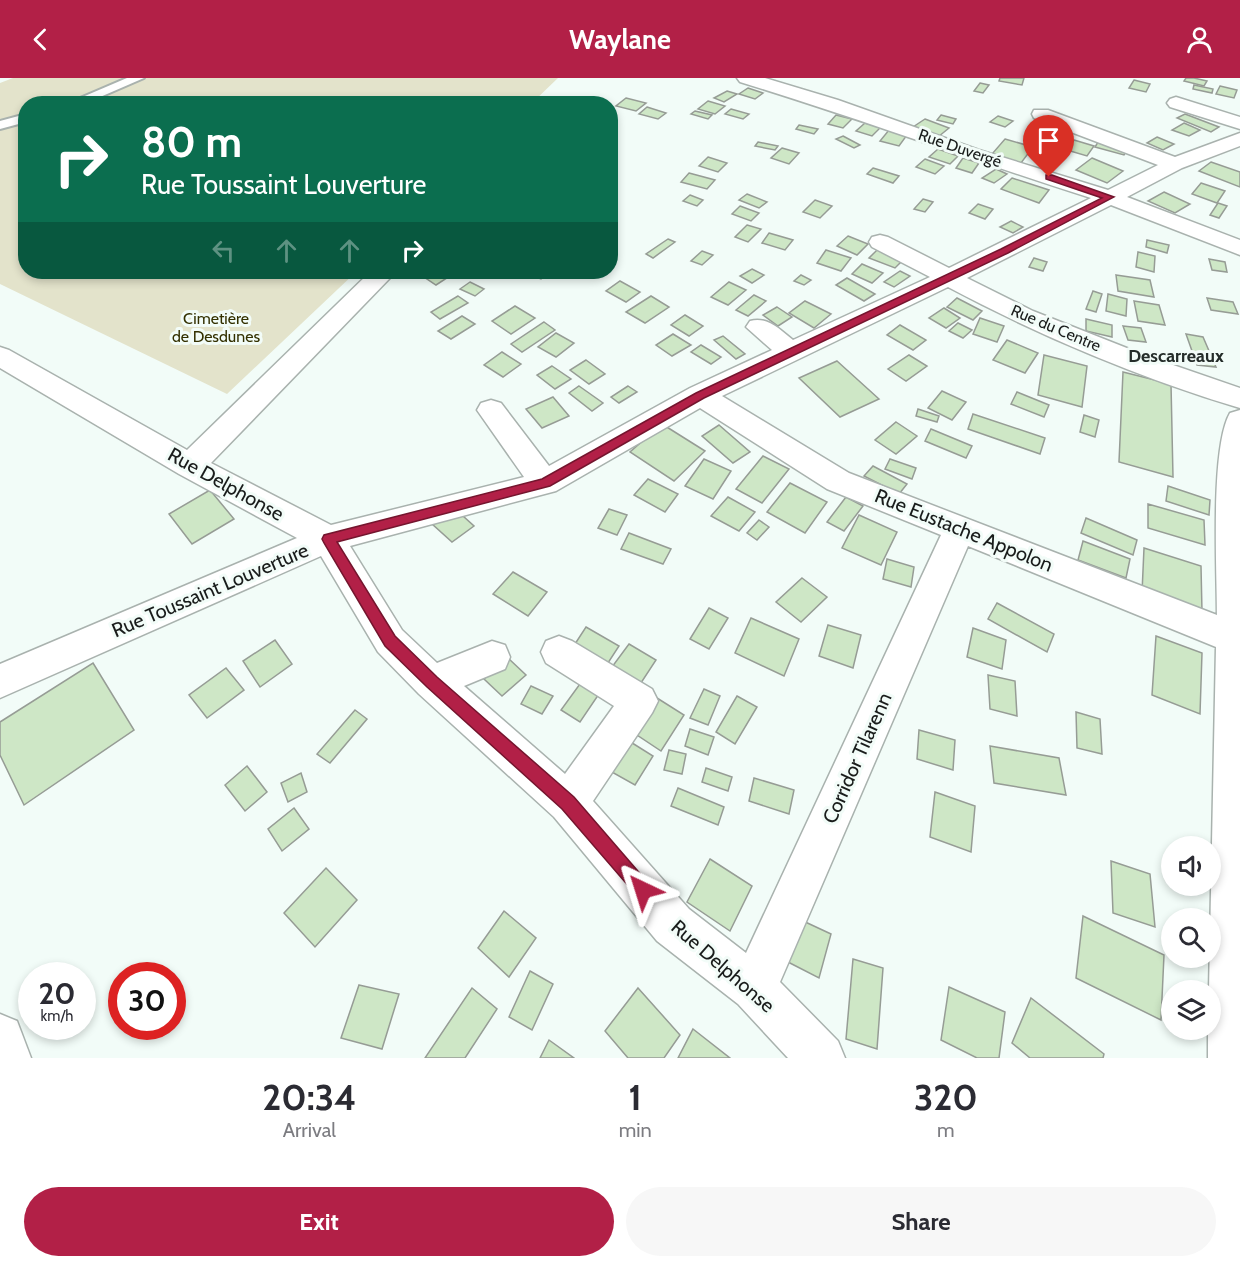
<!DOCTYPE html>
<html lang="en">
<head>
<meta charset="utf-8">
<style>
	:root { --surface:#fff; --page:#f7f7f7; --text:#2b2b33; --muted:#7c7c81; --accent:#b22047 }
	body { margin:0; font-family:Cabin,sans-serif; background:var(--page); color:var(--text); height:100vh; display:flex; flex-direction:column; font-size:22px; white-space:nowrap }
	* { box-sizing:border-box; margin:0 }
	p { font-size:20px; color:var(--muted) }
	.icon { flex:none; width:33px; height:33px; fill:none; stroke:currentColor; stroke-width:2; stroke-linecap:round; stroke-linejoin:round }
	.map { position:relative; height:980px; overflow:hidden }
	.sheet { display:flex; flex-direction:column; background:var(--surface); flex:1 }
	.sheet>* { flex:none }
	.banner { position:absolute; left:18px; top:18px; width:600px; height:183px; border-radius:24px; box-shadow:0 3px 9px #0003; background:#0b6e4f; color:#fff; overflow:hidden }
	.fabs { position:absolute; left:1161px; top:758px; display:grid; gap:12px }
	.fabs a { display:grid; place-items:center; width:60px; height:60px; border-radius:50%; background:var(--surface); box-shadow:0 3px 9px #0003; font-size:30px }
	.speed { position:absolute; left:18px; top:884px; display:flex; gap:12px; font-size:30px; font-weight:700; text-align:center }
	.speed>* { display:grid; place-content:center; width:78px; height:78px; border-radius:50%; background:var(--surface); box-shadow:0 3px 9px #0003; line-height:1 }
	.speed small { font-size:15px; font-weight:400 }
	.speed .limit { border:9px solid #d22; background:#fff; color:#111 }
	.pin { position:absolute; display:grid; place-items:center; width:51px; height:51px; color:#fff; margin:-62px -26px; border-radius:50% 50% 50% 0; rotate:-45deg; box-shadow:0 0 6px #0007 }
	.pin .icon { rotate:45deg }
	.me { position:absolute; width:66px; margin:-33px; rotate:319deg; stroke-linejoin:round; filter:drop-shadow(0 0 4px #0008) }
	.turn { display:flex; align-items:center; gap:21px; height:126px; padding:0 24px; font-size:27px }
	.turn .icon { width:78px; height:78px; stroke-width:2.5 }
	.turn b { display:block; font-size:42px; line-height:51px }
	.lanes { display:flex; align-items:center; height:57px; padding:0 24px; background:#0003; justify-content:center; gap:30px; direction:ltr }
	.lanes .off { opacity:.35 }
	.eta { display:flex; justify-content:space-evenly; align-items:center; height:102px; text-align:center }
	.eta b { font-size:36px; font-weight:800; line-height:42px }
	.action { display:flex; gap:12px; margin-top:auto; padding:12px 24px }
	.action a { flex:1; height:69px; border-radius:36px; background:var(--accent); color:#fff; font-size:24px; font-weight:800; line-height:69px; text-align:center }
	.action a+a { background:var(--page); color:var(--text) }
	header { display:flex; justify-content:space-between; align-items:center; height:78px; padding:0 24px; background:var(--accent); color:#fff; font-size:27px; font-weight:800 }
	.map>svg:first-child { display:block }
	.green { fill:#e3e3cb }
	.building { fill:#cee7c6; stroke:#969c95; stroke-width:1.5 }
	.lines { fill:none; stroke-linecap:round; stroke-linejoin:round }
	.service-casing { stroke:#a9b2ae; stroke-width:4 }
	.minor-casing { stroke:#a9b2ae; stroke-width:3 }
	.service { fill:#fff; fill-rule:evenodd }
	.minor { fill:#fff; fill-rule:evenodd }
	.route { fill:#b22047; stroke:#74152e; stroke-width:1.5 }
	.labels { text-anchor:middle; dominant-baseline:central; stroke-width:6; stroke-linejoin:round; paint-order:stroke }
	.far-street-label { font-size:16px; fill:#191c1b; stroke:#f2fcf8 }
	.far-park-label { font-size:16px; fill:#333000; stroke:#f2fcf8 }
	.far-quarter-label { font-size:18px; font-weight:bold; fill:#252d2a; stroke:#f2fcf8 }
	.street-label { font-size:20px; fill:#191c1b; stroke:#f2fcf8 }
</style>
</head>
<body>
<header><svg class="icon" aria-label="back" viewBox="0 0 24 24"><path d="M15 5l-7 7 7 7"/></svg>Waylane<svg class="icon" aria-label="person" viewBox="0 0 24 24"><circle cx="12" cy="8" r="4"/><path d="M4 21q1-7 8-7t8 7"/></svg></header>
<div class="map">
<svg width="1240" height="980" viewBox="0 0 1240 980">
	<rect width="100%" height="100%" fill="#f2fcf8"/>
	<!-- green -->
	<polygon class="green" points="13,0 558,0 532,25 26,26 26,194 356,194 227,316 0,206 0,5"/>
	<!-- building -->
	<g class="building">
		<polygon points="1000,0 1024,0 1022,7 999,3"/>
		<polygon points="1186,0 1194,0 1207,3 1204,8 1184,3"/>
		<polygon points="1134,2 1150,6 1146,14 1129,10"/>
		<polygon points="980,5 989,7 983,15 974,13"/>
		<polygon points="1194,7 1213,11 1212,15 1193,11"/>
		<polygon points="1220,8 1237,12 1234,20 1216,16"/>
		<polygon points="748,10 763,15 755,21 739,16"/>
		<polygon points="727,13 737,16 724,24 714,20"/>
		<polygon points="626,20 646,25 636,33 616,28"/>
		<polygon points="708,23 725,28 715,36 698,31"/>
		<polygon points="647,29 666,35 658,41 639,36"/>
		<polygon points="731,31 749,36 743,41 725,36"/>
		<polygon points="695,33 712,37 708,41 691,36"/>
		<polygon points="1185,36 1219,49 1211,54 1177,40"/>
		<polygon points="836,37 852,41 843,50 828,46"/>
		<polygon points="941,37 956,41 953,46 937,42"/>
		<polygon points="998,38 1013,43 1005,49 990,44"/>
		<polygon points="925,41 949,50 938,59 913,49"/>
		<polygon points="865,45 881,49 872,58 856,53"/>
		<polygon points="1184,45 1200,52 1189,58 1172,52"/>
		<polygon points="799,47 818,51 814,56 796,51"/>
		<polygon points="889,52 907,57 899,68 880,63"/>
		<polygon points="1055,55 1069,59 1060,70 1046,65"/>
		<polygon points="843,58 860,67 854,70 836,61"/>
		<polygon points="1157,59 1174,66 1163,72 1147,65"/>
		<polygon points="1005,61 1033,69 1021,85 992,76"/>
		<polygon points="1074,62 1094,68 1087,78 1067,72"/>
		<polygon points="758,64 778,68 775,72 755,68"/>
		<polygon points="1098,64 1127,72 1124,77 1095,69"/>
		<polygon points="782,70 799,75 789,86 771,80"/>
		<polygon points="938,71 958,78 950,86 929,79"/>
		<polygon points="708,79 727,85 718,94 699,88"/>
		<polygon points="963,80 979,85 972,95 956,90"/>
		<polygon points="1092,80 1123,93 1107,105 1076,92"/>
		<polygon points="925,81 944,88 935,96 916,89"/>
		<polygon points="1211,84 1240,94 1240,109 1199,93"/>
		<polygon points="873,90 899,98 893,105 867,96"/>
		<polygon points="996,91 1007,96 994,105 982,100"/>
		<polygon points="689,95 715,102 707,111 681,104"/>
		<polygon points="1012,100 1049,112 1039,125 1001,111"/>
		<polygon points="1201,105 1225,113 1217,125 1192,116"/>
		<polygon points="1164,114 1190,126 1175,135 1148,123"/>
		<polygon points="747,116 767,124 759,130 739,122"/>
		<polygon points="690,117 703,122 697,128 683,123"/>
		<polygon points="923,121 933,124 925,134 914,131"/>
		<polygon points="815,122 832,128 820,140 803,134"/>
		<polygon points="1218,125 1227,128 1219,140 1210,137"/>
		<polygon points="978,126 993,131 985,141 969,135"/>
		<polygon points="740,128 759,135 751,143 732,136"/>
		<polygon points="1011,143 1023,149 1013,155 1000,149"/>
		<polygon points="747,147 761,151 748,164 735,159"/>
		<polygon points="769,155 793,162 785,172 762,165"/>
		<polygon points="848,158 868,166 857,177 837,168"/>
		<polygon points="668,161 675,164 653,180 646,176"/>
		<polygon points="1147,162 1169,167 1167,175 1146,169"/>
		<polygon points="826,172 851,180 841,193 817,185"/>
		<polygon points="877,172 903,182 895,190 869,180"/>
		<polygon points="702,173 713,177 702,187 691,183"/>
		<polygon points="1138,174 1155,178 1154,194 1136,189"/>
		<polygon points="1034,180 1047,184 1043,193 1029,189"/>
		<polygon points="1209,181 1225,184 1227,194 1212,192"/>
		<polygon points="862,186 883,195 872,205 852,196"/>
		<polygon points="752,191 764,197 752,205 740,198"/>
		<polygon points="900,193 910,198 894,209 884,204"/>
		<polygon points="440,194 450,198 436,207 427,201"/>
		<polygon points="531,194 550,194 541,201 528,196"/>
		<polygon points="801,197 811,202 804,207 794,203"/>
		<polygon points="1116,197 1150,202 1154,219 1118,213"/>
		<polygon points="847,200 875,216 864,223 836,207"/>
		<polygon points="620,203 640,214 626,224 606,213"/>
		<polygon points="470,204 484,211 475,218 460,211"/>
		<polygon points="729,204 746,212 728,227 711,219"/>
		<polygon points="1093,213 1102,216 1096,234 1086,231"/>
		<polygon points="1108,216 1127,221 1126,238 1106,233"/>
		<polygon points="754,217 766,223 748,238 736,232"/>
		<polygon points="458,218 468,225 440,241 431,234"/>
		<polygon points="651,218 669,229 645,245 626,234"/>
		<polygon points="957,220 982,233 973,242 947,229"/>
		<polygon points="1207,220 1233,224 1238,236 1211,232"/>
		<polygon points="805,223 831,236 814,250 789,235"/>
		<polygon points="1134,223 1159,227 1165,247 1138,243"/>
		<polygon points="515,228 535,240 511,256 492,243"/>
		<polygon points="777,229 792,239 778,248 763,237"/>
		<polygon points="944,230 960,240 946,250 929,240"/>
		<polygon points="685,237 703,248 689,258 671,247"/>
		<polygon points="462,238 475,246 451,261 438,253"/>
		<polygon points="980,240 1004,248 997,264 973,256"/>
		<polygon points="1086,241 1112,247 1112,259 1086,253"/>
		<polygon points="544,244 555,252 522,274 511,266"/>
		<polygon points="958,245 972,252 963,260 949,253"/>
		<polygon points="900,247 926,262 913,272 887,257"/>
		<polygon points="1123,248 1141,250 1146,264 1128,262"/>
		<polygon points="556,255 574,265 556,279 538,269"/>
		<polygon points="673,256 691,267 672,278 656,267"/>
		<polygon points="1186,256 1203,259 1216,289 1197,287"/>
		<polygon points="723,258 745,276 736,281 714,262"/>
		<polygon points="1007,262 1038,275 1025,295 993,282"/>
		<polygon points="701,267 721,279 711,286 691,274"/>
		<polygon points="502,274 521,286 503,299 484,287"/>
		<polygon points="909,277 927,288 906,303 888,291"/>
		<polygon points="1044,277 1087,288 1082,329 1038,317"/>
		<polygon points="586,282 605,296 589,306 570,292"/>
		<polygon points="837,283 879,321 840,339 799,300"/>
		<polygon points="552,288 571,301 555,311 537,297"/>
		<polygon points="1123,294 1171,306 1173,399 1119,384"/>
		<polygon points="579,308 603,325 592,333 569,315"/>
		<polygon points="628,308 637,314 619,325 611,319"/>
		<polygon points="942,313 966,324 952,342 928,330"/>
		<polygon points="1017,314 1049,327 1044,339 1011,326"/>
		<polygon points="553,319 569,338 542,350 526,331"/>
		<polygon points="918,331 939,338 937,344 916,338"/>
		<polygon points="973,336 1045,360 1040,376 968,351"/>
		<polygon points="1084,337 1099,342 1095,359 1080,354"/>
		<polygon points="896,344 917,358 896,376 875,362"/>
		<polygon points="662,346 705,373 674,403 630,374"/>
		<polygon points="719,347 750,374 733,385 702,358"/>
		<polygon points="931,351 972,368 966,380 925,363"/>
		<polygon points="763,378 789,391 762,425 736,411"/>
		<polygon points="704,381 731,393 713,421 685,408"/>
		<polygon points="890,381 916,390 912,401 885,391"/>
		<polygon points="873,388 907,406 899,416 864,398"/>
		<polygon points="648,401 678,416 665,434 634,417"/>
		<polygon points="790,405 827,424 805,455 767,434"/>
		<polygon points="1168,408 1210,422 1209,437 1166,423"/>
		<polygon points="210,412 234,441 192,466 169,436"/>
		<polygon points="728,419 755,434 739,453 711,438"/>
		<polygon points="846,419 863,428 844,453 827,444"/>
		<polygon points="1148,426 1204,442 1205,467 1148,450"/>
		<polygon points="453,429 474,448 452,464 431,445"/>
		<polygon points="609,431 627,437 617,457 598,450"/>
		<polygon points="859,437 897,454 881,487 842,470"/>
		<polygon points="1086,440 1137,462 1133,477 1081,455"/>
		<polygon points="759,442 769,449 757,462 747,455"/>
		<polygon points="629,455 671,471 663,486 621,471"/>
		<polygon points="1083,463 1130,481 1126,500 1078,482"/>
		<polygon points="1144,470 1201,488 1202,534 1142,515"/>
		<polygon points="887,481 914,489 911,509 883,501"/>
		<polygon points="513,494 547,514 528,538 493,516"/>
		<polygon points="802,500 827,519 801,544 776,524"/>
		<polygon points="997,525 1054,556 1047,574 988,541"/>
		<polygon points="709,530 728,540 709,571 690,561"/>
		<polygon points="751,540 799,561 784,598 735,575"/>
		<polygon points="828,547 861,557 853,590 819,578"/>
		<polygon points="586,549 619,568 606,588 573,569"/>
		<polygon points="973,550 1006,562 1002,591 967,579"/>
		<polygon points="1156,558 1202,575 1200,636 1152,617"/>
		<polygon points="275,562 292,586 260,609 243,583"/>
		<polygon points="629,566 656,582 637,611 609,593"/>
		<polygon points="508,580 526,597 502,618 484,601"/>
		<polygon points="93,585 134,652 24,727 0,677 0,644"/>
		<polygon points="226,590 244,612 207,640 189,617"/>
		<polygon points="988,597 1015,603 1017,638 990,631"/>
		<polygon points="585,599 603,610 580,644 561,632"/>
		<polygon points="531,608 553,618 542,636 521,626"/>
		<polygon points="704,611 720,618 708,647 690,640"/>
		<polygon points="737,618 757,629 735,666 716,654"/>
		<polygon points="657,620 684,637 661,673 634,655"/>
		<polygon points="355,632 367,641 330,685 317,676"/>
		<polygon points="1076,634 1100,641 1102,676 1077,670"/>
		<polygon points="690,651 714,659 708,677 685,668"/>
		<polygon points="919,652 955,662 953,692 917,681"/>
		<polygon points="629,663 653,678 635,707 610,693"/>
		<polygon points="990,668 1059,680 1066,717 994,705"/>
		<polygon points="669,672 686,676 682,696 664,692"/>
		<polygon points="247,688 267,714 245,733 225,707"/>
		<polygon points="706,690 732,699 728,713 702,704"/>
		<polygon points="301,695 307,714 288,724 281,705"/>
		<polygon points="754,700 794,712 789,736 749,723"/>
		<polygon points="678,710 724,729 718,747 671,728"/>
		<polygon points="935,714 975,728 971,774 930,759"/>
		<polygon points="294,730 309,751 282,773 268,751"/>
		<polygon points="710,781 752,808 730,853 687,824"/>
		<polygon points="1111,783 1150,796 1155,849 1113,835"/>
		<polygon points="326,790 357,822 315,869 284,835"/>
		<polygon points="504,833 536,860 509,899 478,870"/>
		<polygon points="1083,838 1164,877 1161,942 1076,900"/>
		<polygon points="801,842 831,856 819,900 788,884"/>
		<polygon points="853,881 883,890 877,971 846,961"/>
		<polygon points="530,893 553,906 532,952 509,939"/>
		<polygon points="359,907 399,916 382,971 341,960"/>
		<polygon points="949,909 1005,934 999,980 977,980 941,962"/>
		<polygon points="472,910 497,931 465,980 425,980"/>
		<polygon points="638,910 680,957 664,980 628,980 605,953"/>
		<polygon points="1031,920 1104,976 1103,980 1030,980 1012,965"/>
		<polygon points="693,951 730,980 678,980"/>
		<polygon points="549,962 574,980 540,980"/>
	</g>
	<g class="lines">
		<defs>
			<g id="service">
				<polygon points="127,0 144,0 84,26 66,26"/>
				<polygon points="26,36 26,44 0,51 0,43"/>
			</g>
			<g id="minor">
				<path d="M737 0H765L838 22 979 72 1108 112 1158 87 1034 40 1032 36 1034 32H1048L1175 79 1240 55V68L1182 90 1127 119 1240 162V177L1111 127 967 200 1033 233 1147 278 1240 310V330C1142 301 1038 257 948 209L722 318 849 395 1217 537C1217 492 1210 370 1230 335L1240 332V980H1208V951H1210L1209 912 1216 569 968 468 780 904 838 963 845 980H788L738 926 657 863 554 739 419 616 378 574 321 478 0 620V586L297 460 179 396 0 290V269L9 272 187 372 370 194H393L390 200 211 385 331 447 524 399 477 332 481 325 491 322 501 325 549 388 690 310 772 272 746 249 750 243C768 238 780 252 793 262L930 199 872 169 869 164 872 159 880 157 888 159 949 190 1091 120C974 83 858 40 740 4ZM700 330 827 411 941 457 746 875 689 831 593 723 652 635 658 623 652 611 572 563 559 558 546 563 541 574 546 585 614 628 565 696 464 608 505 591 510 579 505 567 492 563 437 585 402 552 350 468 556 413Z"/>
				<polygon points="1176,19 1240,39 1240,51 1170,29 1167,25 1170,21"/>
				<polygon points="0,936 17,943 31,980 0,980"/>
			</g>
		</defs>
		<!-- service casing -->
		<use href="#service" class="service-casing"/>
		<!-- minor casing -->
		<use href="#minor" class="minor-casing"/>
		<!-- service -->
		<use href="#service" class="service"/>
		<!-- minor -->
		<use href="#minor" class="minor"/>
	</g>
	<!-- route -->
	<polygon class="route" points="1046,97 1052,97 1114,119 1008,175 704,320 550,408 337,464 395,558 437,599 574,719 649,806 652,812 649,818 643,821 637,818 562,731 427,609 385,568 324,465 322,461 324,457 542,401 696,315 1001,171 1102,120 1046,101"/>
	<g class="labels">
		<!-- far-street labels -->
		<g class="far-street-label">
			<text transform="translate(960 70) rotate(19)">Rue Duvergé</text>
			<text transform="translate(1056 250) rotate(23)">Rue du Centre</text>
		</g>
		<!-- far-park labels -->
		<g class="far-park-label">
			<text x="216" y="240">Cimetière<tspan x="216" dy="18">de Desdunes</tspan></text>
		</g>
		<!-- far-quarter labels -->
		<g class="far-quarter-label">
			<text x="1176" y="278">Descarreaux</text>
		</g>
		<!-- street labels -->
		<g class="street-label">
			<text transform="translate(226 406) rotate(29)">Rue Delphonse</text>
			<text transform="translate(964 452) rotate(22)">Rue Eustache Appolon</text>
			<text transform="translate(210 512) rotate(-23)">Rue Toussaint Louverture</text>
			<text transform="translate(857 680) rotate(-66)">Corridor Tilarenn</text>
			<text transform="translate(723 888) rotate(41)">Rue Delphonse</text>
		</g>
	</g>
</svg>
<div class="fabs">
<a><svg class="icon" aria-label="sound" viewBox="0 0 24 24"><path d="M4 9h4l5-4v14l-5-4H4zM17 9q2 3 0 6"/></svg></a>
<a><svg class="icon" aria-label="search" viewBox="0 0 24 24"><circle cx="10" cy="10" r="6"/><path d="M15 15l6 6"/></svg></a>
<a><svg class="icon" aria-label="layers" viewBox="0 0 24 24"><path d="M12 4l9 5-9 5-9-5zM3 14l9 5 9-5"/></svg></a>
</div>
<div class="speed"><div>20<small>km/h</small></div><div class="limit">30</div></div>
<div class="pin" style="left:1049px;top:99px;background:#d93025"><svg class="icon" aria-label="arrive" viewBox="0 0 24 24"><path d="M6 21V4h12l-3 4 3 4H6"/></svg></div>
<svg class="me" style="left:643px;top:812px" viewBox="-20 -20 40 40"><path d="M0-17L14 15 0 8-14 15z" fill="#b22047" stroke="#fff" stroke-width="4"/></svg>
<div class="banner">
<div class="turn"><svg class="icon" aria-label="right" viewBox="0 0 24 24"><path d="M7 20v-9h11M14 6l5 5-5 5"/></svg><div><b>80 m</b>Rue Toussaint Louverture</div></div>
<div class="lanes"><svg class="icon off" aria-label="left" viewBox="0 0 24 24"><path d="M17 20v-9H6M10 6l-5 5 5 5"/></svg><svg class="icon off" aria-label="ahead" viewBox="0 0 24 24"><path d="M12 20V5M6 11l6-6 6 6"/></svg><svg class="icon off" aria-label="ahead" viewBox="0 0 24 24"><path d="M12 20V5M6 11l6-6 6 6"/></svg><svg class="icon" aria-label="right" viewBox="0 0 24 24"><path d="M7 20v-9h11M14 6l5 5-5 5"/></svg></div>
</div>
</div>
<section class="sheet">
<div class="eta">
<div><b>20:34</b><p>Arrival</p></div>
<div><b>1</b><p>min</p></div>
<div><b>320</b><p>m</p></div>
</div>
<div class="action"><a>Exit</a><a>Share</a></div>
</section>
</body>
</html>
